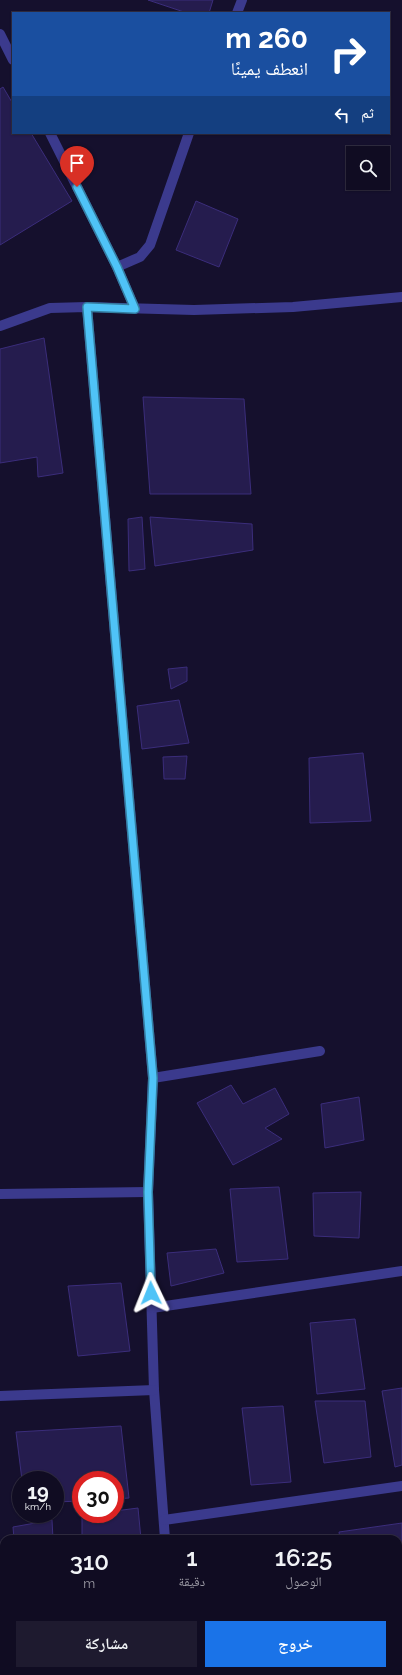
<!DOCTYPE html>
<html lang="ar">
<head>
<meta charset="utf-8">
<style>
	:root { --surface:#100c22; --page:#1e1a2f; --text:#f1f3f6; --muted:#9c9ba5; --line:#302c40; --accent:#1a73e8 }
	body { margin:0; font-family:Raleway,"Noto Naskh Arabic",sans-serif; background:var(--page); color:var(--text); direction:rtl; height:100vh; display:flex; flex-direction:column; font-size:15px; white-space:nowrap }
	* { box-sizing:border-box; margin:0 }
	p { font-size:13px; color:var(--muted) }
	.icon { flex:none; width:22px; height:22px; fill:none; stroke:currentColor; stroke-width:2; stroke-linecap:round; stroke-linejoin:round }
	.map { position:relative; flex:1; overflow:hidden; direction:ltr }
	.sheet { position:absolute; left:0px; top:1535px; width:402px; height:140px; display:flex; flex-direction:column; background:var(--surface); border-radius:12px 12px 0 0; box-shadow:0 1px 3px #0004,0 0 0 1px var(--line); direction:rtl }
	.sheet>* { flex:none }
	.top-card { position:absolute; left:12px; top:12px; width:378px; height:122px; border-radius:0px; box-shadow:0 1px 3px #0004,0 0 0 1px var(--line); direction:rtl; background:#1a4fa0; color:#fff; overflow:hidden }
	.controls { position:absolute; left:346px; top:146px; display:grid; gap:8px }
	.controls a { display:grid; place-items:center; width:44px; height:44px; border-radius:0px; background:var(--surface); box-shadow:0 1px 3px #0004,0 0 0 1px var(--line); font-size:20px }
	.speed { position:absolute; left:12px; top:1471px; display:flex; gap:8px; font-size:20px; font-weight:700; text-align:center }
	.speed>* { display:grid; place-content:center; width:52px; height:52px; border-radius:50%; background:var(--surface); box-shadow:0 1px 3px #0004,0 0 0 1px var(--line); line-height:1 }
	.speed small { font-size:10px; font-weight:400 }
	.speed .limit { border:6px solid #d22; background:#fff; color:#111 }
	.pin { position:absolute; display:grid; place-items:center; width:34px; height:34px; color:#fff; margin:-41px -17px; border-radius:50% 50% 50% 0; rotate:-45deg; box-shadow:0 0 4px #0007 }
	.pin .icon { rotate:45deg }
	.me { position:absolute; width:44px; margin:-22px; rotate:358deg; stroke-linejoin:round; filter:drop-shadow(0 0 3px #0008) }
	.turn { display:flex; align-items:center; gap:14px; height:84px; padding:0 16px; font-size:18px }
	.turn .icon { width:52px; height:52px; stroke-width:2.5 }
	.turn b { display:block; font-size:28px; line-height:34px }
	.then { display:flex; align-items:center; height:38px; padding:0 16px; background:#0003; gap:8px; font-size:15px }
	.eta { display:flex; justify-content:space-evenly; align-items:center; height:68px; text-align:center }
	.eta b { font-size:24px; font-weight:600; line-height:28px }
	.button { display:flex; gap:8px; margin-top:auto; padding:8px 16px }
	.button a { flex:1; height:46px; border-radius:0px; background:var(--accent); color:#fff; font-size:16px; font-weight:600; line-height:46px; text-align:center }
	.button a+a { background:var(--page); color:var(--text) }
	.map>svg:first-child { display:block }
	.building { fill:#251c4e; stroke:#3b2d7b }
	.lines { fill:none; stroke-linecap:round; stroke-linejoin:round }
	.minor { stroke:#3b3a8d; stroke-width:10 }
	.route-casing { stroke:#337fa1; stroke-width:10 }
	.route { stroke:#4fc3f7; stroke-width:7 }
</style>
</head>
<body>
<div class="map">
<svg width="402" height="1675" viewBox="0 0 402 1675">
	<rect width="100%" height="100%" fill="#15102d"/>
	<!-- building -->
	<g class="building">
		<polygon points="148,0 213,0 209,13 187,13"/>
		<polygon points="3,87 13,104 13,133 31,133 72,201 0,245 0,89"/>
		<polygon points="196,201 238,219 219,267 176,250"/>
		<polygon points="44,338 63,473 38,477 37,457 0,463 0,349"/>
		<polygon points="143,397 244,399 251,494 150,494"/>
		<polygon points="142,517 145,569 129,571 128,519"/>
		<polygon points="150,517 252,524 253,550 155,566"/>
		<polygon points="187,667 187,681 171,689 168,669"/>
		<polygon points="179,700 189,743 142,749 137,706"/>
		<polygon points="363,753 371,821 310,823 309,758"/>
		<polygon points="187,756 185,779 164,779 163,757"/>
		<polygon points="231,1085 243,1104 275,1088 289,1114 265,1128 282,1139 233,1165 197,1103"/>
		<polygon points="359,1097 364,1140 325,1148 321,1104"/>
		<polygon points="279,1187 288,1259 237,1262 230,1189"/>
		<polygon points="361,1192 359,1238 314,1236 313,1193"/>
		<polygon points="216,1249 224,1273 171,1286 167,1253"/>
		<polygon points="121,1283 130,1351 78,1356 68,1286"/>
		<polygon points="355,1319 365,1389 317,1394 310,1323"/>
		<polygon points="402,1388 402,1465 395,1467 382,1391"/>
		<polygon points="315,1401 365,1401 371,1457 324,1463"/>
		<polygon points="283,1406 291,1482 251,1485 242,1408"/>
		<polygon points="121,1426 129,1498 115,1499 115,1480 81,1480 81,1501 55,1502 55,1480 22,1480 16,1432"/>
		<polygon points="138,1508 141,1539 82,1539 82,1515 115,1514 115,1511"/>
		<polygon points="52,1520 53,1539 14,1539 13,1527"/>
		<polygon points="402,1523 402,1584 398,1585 398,1539 340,1539 339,1532"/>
		<polygon points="398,1600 402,1600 402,1657 400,1657 398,1642"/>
		<polygon points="0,1662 4,1662 4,1671 23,1671 23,1675 0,1675"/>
		<polygon points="33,1671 80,1671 80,1675 34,1675"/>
		<polygon points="88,1671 150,1671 151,1675 88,1675"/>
		<polygon points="228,1671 276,1671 256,1675 228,1675"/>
	</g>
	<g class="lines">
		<!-- minor -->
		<g class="minor">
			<polyline points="237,13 242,0"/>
			<polyline points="0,34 13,60"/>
			<polyline points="50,133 117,267 135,309"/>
			<polyline points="117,267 140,257 150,245 189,133"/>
			<polyline points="87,307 153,1078 148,1192 154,1390 165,1539"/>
			<polyline points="0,326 50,308 87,307 194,310 293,307 402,297"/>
			<polyline points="153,1078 320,1051"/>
			<polyline points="0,1194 148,1192"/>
			<polyline points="152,1308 402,1271"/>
			<polyline points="0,1396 154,1390"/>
			<polyline points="164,1520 402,1486"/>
			<polyline points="0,1632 4,1632"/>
			<polyline points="172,1671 173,1675"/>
		</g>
	</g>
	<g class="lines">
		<defs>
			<polyline id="route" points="77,187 117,267 135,309 87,307 153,1078 148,1192 151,1293"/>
		</defs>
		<!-- route casing -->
		<use href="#route" class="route-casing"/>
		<!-- route -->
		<use href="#route" class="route"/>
	</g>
</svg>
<div class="controls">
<a><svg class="icon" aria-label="search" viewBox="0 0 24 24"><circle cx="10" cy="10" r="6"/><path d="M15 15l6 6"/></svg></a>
</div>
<div class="speed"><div>19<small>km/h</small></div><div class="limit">30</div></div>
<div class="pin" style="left:77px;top:187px;background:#d93025"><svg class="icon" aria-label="arrive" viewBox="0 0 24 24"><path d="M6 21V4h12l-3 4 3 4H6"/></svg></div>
<svg class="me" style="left:151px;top:1293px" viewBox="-20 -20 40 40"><path d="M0-17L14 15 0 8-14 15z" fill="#4fc3f7" stroke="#fff" stroke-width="4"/></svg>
<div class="top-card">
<div class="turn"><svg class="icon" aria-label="right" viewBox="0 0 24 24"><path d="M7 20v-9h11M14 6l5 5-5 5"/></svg><div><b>260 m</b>انعطف يمينًا</div></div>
<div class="then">ثم<svg class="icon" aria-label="left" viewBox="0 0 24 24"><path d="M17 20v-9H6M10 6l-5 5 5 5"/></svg></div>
</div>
<section class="sheet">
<div class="eta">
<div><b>16:25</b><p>الوصول</p></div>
<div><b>1</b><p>دقيقة</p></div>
<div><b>310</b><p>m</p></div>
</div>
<div class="button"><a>خروج</a><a>مشاركة</a></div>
</section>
</div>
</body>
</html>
